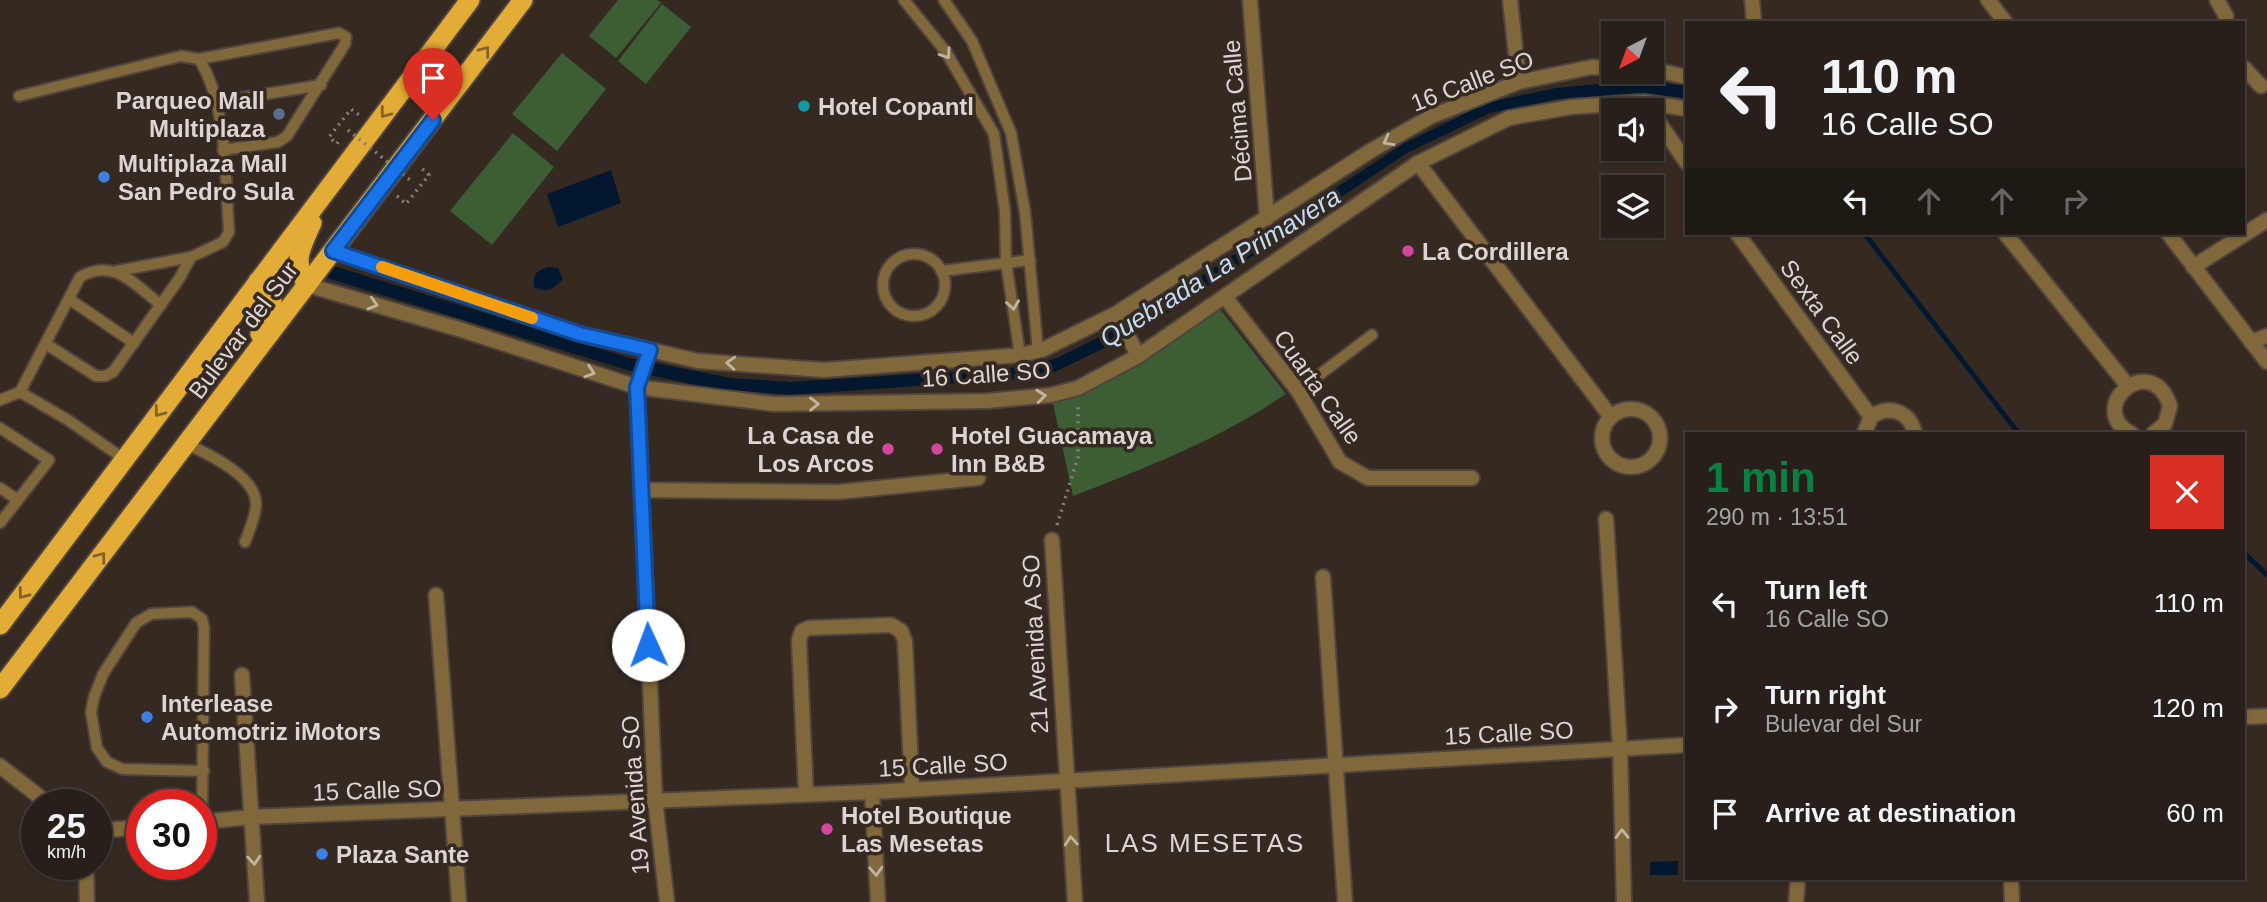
<!DOCTYPE html>
<html lang="en">
<head>
<meta charset="utf-8">
<style>
	:root { --surface:#27201a; --page:#332d27; --text:#f1f3f6; --muted:#a4a3a2; --line:#433e39; --accent:#0b8043 }
	body { margin:0; font-family:Helvetica,sans-serif; background:var(--page); color:var(--text); height:100vh; display:flex; flex-direction:column; font-size:26px; white-space:nowrap }
	* { box-sizing:border-box; margin:0 }
	p { font-size:23px; color:var(--muted) }
	.icon { flex:none; width:38px; height:38px; fill:none; stroke:currentColor; stroke-width:2; stroke-linecap:round; stroke-linejoin:round }
	.map { position:relative; flex:1; overflow:hidden }
	.sheet { position:absolute; left:1685px; top:432px; width:560px; height:448px; display:flex; flex-direction:column; background:var(--surface); border-radius:0px; box-shadow:0 2px 5px #0004,0 0 0 2px var(--line) }
	.sheet>* { flex:none }
	.guide { position:absolute; left:1685px; top:21px; width:560px; height:214px; border-radius:0px; box-shadow:0 2px 5px #0004,0 0 0 2px var(--line); background:#27201a; color:var(--text); overflow:hidden }
	.needle { width:46px; rotate:221deg }
	.fabs { position:absolute; left:1601px; top:21px; display:grid; gap:14px }
	.fabs a { display:grid; place-items:center; width:63px; height:63px; border-radius:0px; background:var(--surface); box-shadow:0 2px 5px #0004,0 0 0 2px var(--line); font-size:35px }
	.speed { position:absolute; left:21px; top:789px; display:flex; gap:14px; font-size:35px; font-weight:700; text-align:center }
	.speed>* { display:grid; place-content:center; width:91px; height:91px; border-radius:50%; background:var(--surface); box-shadow:0 2px 5px #0004,0 0 0 2px var(--line); line-height:1 }
	.speed small { font-size:18px; font-weight:400 }
	.speed .limit { border:10px solid #d22; background:#fff; color:#111 }
	.pin { position:absolute; display:grid; place-items:center; width:60px; height:60px; color:#fff; margin:-72px -30px; border-radius:50% 50% 50% 0; rotate:-45deg; box-shadow:0 0 7px #0007 }
	.pin .icon { rotate:45deg }
	.me { position:absolute; width:77px; margin:-38px; rotate:358deg; stroke-linejoin:round; filter:drop-shadow(0 0 5px #0008) }
	.turn { display:flex; align-items:center; gap:24px; height:147px; padding:0 21px; font-size:32px }
	.turn .icon { width:91px; height:91px; stroke-width:2.5 }
	.turn b { display:block; font-size:49px; line-height:60px }
	.lanes { display:flex; align-items:center; height:66px; padding:0 21px; background:#0003; justify-content:center; gap:35px; direction:ltr }
	.lanes .off { opacity:.35 }
	.round { display:grid; place-items:center; flex:none; width:74px; height:74px; border-radius:0px; background:var(--page) }
	.summary { display:flex; align-items:center; justify-content:space-between; height:119px; padding:0 21px }
	h1 { font-size:42px; font-weight:800; line-height:52px; color:var(--accent) }
	ul { padding:0; list-style:none }
	li { display:flex; align-items:center; gap:21px; height:105px; padding:0 21px }
	li div { flex:1 }
	li b { display:block; font-size:26px }
	li em { font-style:normal }
	.map>svg:first-child { display:block }
	.green { fill:#3d5d35 }
	.water { fill:#01182f }
	.lines { fill:none; stroke-linecap:round; stroke-linejoin:round }
	.stream { stroke:#01182f; stroke-width:5 }
	.service-casing { stroke:#4f453e; stroke-width:14 }
	.minor-casing { stroke:#4f453e; stroke-width:18 }
	.tertiary-casing { stroke:#4f453e; stroke-width:18 }
	.trunk-casing { stroke:#4f453e; stroke-width:23 }
	.path { stroke:#89807a; stroke-width:3.5; stroke-dasharray:2 5; stroke-linecap:butt }
	.service { stroke:#7f683b; stroke-width:10 }
	.minor { stroke:#7f683b; stroke-width:14 }
	.tertiary { stroke:#7f683b; stroke-width:14 }
	.trunk { stroke:#e2ac36; stroke-width:19 }
	.path-bridge { stroke:#89807a; stroke-width:3.5; stroke-dasharray:2 5; stroke-linecap:butt }
	.oneway { stroke:#82642b }
	.oneway2 { stroke:#c0b4a3 }
	.route-casing { stroke:#114b97; stroke-width:18 }
	.route { stroke:#1a73e8; stroke-width:12 }
	.slow { stroke:#f59e0b; stroke-width:12 }
	.culture-dot { fill:#0f9aa8; stroke:#342a22; stroke-width:2.5 }
	.service-dot { fill:#5c6f8a; stroke:#342a22; stroke-width:2.5 }
	.shop-dot { fill:#3f7fe0; stroke:#342a22; stroke-width:2.5 }
	.hotel-dot { fill:#d1479c; stroke:#342a22; stroke-width:2.5 }
	.labels { text-anchor:middle; dominant-baseline:central; stroke-width:7; stroke-linejoin:round; paint-order:stroke }
	.street-label { font-size:24px; fill:#dcd5d0; stroke:#342a22 }
	.poi-label { font-size:24px; font-weight:bold; fill:#dcd5d0; stroke:#342a22; text-anchor:start }
	.water-label { font-size:26px; font-style:italic; fill:#c2ddfa; stroke:#342a22 }
	.neighbourhood-label { font-size:26px; letter-spacing:2px; fill:#dcd5d0; stroke:#342a22 }
</style>
</head>
<body>
<div class="map">
<svg width="2267" height="902" viewBox="0 0 2267 902">
	<rect width="100%" height="100%" fill="#342a22"/>
	<!-- green -->
	<g class="green">
		<polygon points="618,0 657,0 661,3 616,58 589,36"/>
		<polygon points="662,4 691,27 646,84 618,61"/>
		<polygon points="562,53 606,89 557,151 512,114"/>
		<polygon points="513,133 554,167 492,245 450,211"/>
		<path d="M1213 300 1286 394C1220 439 1148 467 1073 496L1051 394 1143 346Z"/>
	</g>
	<!-- water -->
	<g class="water">
		<polygon points="1640,80 1687,86 1687,98 1640,93 1558,99 1490,113 1407,153 1145,328 1057,371 1029,378 790,395 710,388 630,371 327,278 334,266 630,358 731,378 790,382 1026,367 1057,358 1139,317 1403,144 1489,102 1556,88"/>
		<polygon points="611,170 621,203 558,227 547,194"/>
		<path d="M548 267 558 268 563 279C553 289 548 294 534 287 533 274 536 271 548 267Z"/>
		<polygon points="1678,861 1678,875 1650,875 1650,862"/>
	</g>
	<g class="lines">
		<!-- stream -->
		<g class="stream">
			<polyline points="1864,233 2019,434"/>
			<polyline points="2244,553 2267,575"/>
		</g>
		<defs>
			<g id="service">
				<polyline points="904,0 946,52 994,134 1005,212 1006,262 1020,355"/>
				<polyline points="944,0 972,41 1011,133 1025,212 1038,351"/>
				<polyline points="199,59 339,33 346,37 345,44 287,136 278,142 223,150"/>
				<path d="M19 96 181 56 199 59C228 105 225 178 229 232L223 242 191 257 117 271"/>
				<polyline points="216,102 321,85"/>
				<circle cx="914" cy="285" r="31"/>
				<polyline points="941,271 1030,260"/>
				<polyline points="69,299 134,343"/>
				<polyline points="46,344 96,376 105,376 113,372 179,279 191,257"/>
				<polyline points="1298,391 1372,335"/>
				<path d="M20 392 80 277C114 257 135 285 161 305"/>
				<polyline points="0,400 20,392 68,420 124,459"/>
				<path d="M187 444C208 454 256 476 256 504 256 516 249 531 245 542"/>
				<polyline points="0,488 18,500"/>
				<polyline points="0,523 49,460 0,428"/>
				<polyline points="202,822 204,628 202,619 192,612 151,614 136,623 103,674 94,697 91,712 97,748 107,762 122,769 204,771"/>
			</g>
			<g id="minor">
				<polyline points="1250,0 1267,218"/>
				<polyline points="1510,0 1519,82"/>
				<polyline points="1752,0 1754,23"/>
				<polyline points="2217,0 2226,16 2225,23"/>
				<polyline points="2244,68 2261,86"/>
				<polyline points="1652,113 1687,163"/>
				<polyline points="1418,163 1611,417"/>
				<polyline points="1737,233 1871,417"/>
				<polyline points="2005,233 2128,386"/>
				<polyline points="2193,267 2267,220"/>
				<polyline points="1225,297 1298,391 1340,462 1368,478 1472,478"/>
				<polyline points="2251,342 2267,336"/>
				<polyline points="650,350 637,387 655,799 667,902"/>
				<circle cx="1631" cy="438" r="29"/>
				<path d="M1864 434 1871 417C1889 404 1910 411 1915 434"/>
				<path d="M2132 434C2083 409 2151 348 2170 406L2165 424 2153 434"/>
				<polyline points="642,490 838,492 978,478"/>
				<polyline points="1606,519 1620,750 1624,902"/>
				<polyline points="1052,540 1075,902"/>
				<polyline points="1323,577 1345,902"/>
				<polyline points="436,595 459,902"/>
				<polyline points="242,675 257,902"/>
				<polyline points="2244,717 2267,716"/>
				<polyline points="0,766 50,805"/>
				<polyline points="872,792 878,902"/>
				<polyline points="806,794 799,640 802,631 809,628 891,625 901,631 905,641 912,789"/>
				<polyline points="201,822 251,817 872,792 1687,745"/>
				<polyline points="96,831 142,827"/>
				<polyline points="86,864 87,902"/>
				<polyline points="2011,878 2012,902"/>
				<polyline points="1796,902 1798,878"/>
			</g>
			<g id="tertiary">
				<polyline points="1988,0 2006,23"/>
				<polyline points="1652,69 1687,77"/>
				<polyline points="2168,233 2267,362"/>
				<polyline points="333,251 580,334 698,361 824,370 1020,355 1042,350 1117,313 1372,150 1432,116 1519,82 1592,67 1614,68"/>
				<polyline points="307,285 462,330 637,387 774,404 987,401 1051,395 1078,388 1138,356 1418,163 1509,118 1571,107 1644,102 1687,109"/>
				<polyline points="1117,313 1138,356"/>
			</g>
			<g id="trunk">
				<path d="M258 281C282 296 270 314 260 334"/>
				<path d="M307 285C292 260 301 248 312 223"/>
				<polyline points="0,625 470,0"/>
				<polyline points="0,689 523,0"/>
			</g>
		</defs>
		<!-- service casing -->
		<use href="#service" class="service-casing"/>
		<!-- minor casing -->
		<use href="#minor" class="minor-casing"/>
		<!-- tertiary casing -->
		<use href="#tertiary" class="tertiary-casing"/>
		<!-- trunk casing -->
		<use href="#trunk" class="trunk-casing"/>
		<!-- path -->
		<g class="path">
			<polyline points="338,142 337,144 329,137 351,109 359,115"/>
			<polyline points="397,196 406,204 429,175 420,167"/>
			<polyline points="1057,525 1078,457 1078,403"/>
		</g>
		<!-- service -->
		<use href="#service" class="service"/>
		<!-- minor -->
		<use href="#minor" class="minor"/>
		<!-- tertiary -->
		<use href="#tertiary" class="tertiary"/>
		<!-- trunk -->
		<use href="#trunk" class="trunk"/>
		<!-- path-bridge -->
		<polyline class="path-bridge" points="348,130 410,180"/>
	</g>
	<!-- one-way arrows -->
	<defs><path id="oneway-chevron" d="M-2-3.5L2.5 0L-2 3.5" fill="none" stroke-width="1.6" stroke-linecap="round" stroke-linejoin="round" transform="scale(1.75)"/></defs>
	<g class="oneway">
		<use href="#oneway-chevron" transform="translate(485 51) rotate(-53)"/>
		<use href="#oneway-chevron" transform="translate(385 113) rotate(127)"/>
		<use href="#oneway-chevron" transform="translate(159 412) rotate(127)"/>
		<use href="#oneway-chevron" transform="translate(101 557) rotate(-53)"/>
		<use href="#oneway-chevron" transform="translate(23 594) rotate(127)"/>
	</g>
	<g class="oneway2">
		<use href="#oneway-chevron" transform="translate(946 54) rotate(56)"/>
		<use href="#oneway-chevron" transform="translate(1388 141) rotate(151)"/>
		<use href="#oneway-chevron" transform="translate(373 304) rotate(16)"/>
		<use href="#oneway-chevron" transform="translate(1013 305) rotate(82)"/>
		<use href="#oneway-chevron" transform="translate(731 363) rotate(-176)"/>
		<use href="#oneway-chevron" transform="translate(590 372) rotate(18)"/>
		<use href="#oneway-chevron" transform="translate(1041 396) rotate(-6)"/>
		<use href="#oneway-chevron" transform="translate(814 404) rotate(-1)"/>
		<use href="#oneway-chevron" transform="translate(1622 834) rotate(-91)"/>
		<use href="#oneway-chevron" transform="translate(1071 841) rotate(-94)"/>
		<use href="#oneway-chevron" transform="translate(254 860) rotate(86)"/>
		<use href="#oneway-chevron" transform="translate(876 871) rotate(87)"/>
	</g>
	<g class="lines">
		<defs>
			<polyline id="route" points="433,120 333,251 580,334 650,350 637,387 648,645"/>
		</defs>
		<!-- route casing -->
		<use href="#route" class="route-casing"/>
		<!-- route -->
		<use href="#route" class="route"/>
		<!-- slow -->
		<polyline class="slow" points="382,267 532,318"/>
	</g>
	<!-- markers -->
	<circle class="culture-dot" cx="804" cy="106" r="7"/>
	<circle class="service-dot" cx="279" cy="114" r="7"/>
	<g class="shop-dot">
		<circle cx="104" cy="177" r="7"/>
		<circle cx="147" cy="717" r="7"/>
		<circle cx="322" cy="854" r="7"/>
	</g>
	<g class="hotel-dot">
		<circle cx="1408" cy="251" r="7"/>
		<circle cx="888" cy="449" r="7"/>
		<circle cx="937" cy="449" r="7"/>
		<circle cx="827" cy="829" r="7"/>
	</g>
	<g class="labels">
		<!-- street labels -->
		<g class="street-label">
			<text transform="translate(1472 81) rotate(-21)">16 Calle SO</text>
			<text transform="translate(1237 111) rotate(-95)">Décima Calle</text>
			<text transform="translate(1822 312) rotate(54)">Sexta Calle</text>
			<text transform="translate(243 330) rotate(-53)">Bulevar del Sur</text>
			<text transform="translate(986 374) rotate(-4)">16 Calle SO</text>
			<text transform="translate(1318 387) rotate(55)">Cuarta Calle</text>
			<text transform="translate(1035 644) rotate(-93)">21 Avenida A SO</text>
			<text transform="translate(1509 733) rotate(-3)">15 Calle SO</text>
			<text transform="translate(943 765) rotate(-3)">15 Calle SO</text>
			<text transform="translate(377 790) rotate(-2)">15 Calle SO</text>
			<text transform="translate(635 795) rotate(-94)">19 Avenida SO</text>
		</g>
		<!-- poi labels -->
		<g class="poi-label">
			<text x="265" y="100" text-anchor="end">Parqueo Mall<tspan x="265" dy="28">Multiplaza</tspan></text>
			<text x="818" y="106">Hotel Copantl</text>
			<text x="118" y="163">Multiplaza Mall<tspan x="118" dy="28">San Pedro Sula</tspan></text>
			<text x="1422" y="251">La Cordillera</text>
			<text x="874" y="435" text-anchor="end">La Casa de<tspan x="874" dy="28">Los Arcos</tspan></text>
			<text x="951" y="435">Hotel Guacamaya<tspan x="951" dy="28">Inn B&amp;B</tspan></text>
			<text x="161" y="703">Interlease<tspan x="161" dy="28">Automotriz iMotors</tspan></text>
			<text x="841" y="815">Hotel Boutique<tspan x="841" dy="28">Las Mesetas</tspan></text>
			<text x="336" y="854">Plaza Sante</text>
		</g>
		<!-- water labels -->
		<g class="water-label">
			<text transform="translate(1220 267) rotate(-32)">Quebrada La Primavera</text>
		</g>
		<!-- neighbourhood labels -->
		<g class="neighbourhood-label">
			<text x="1205" y="843">LAS MESETAS</text>
		</g>
	</g>
</svg>
<div class="fabs">
<a><svg class="needle" viewBox="-14 -14 28 28"><path d="M0-13l5 13h-10z" fill="#e53935"/><path d="M0 13l5-13h-10z" fill="#a4a3a2"/></svg></a>
<a><svg class="icon" aria-label="sound" viewBox="0 0 24 24"><path d="M4 9h4l5-4v14l-5-4H4zM17 9q2 3 0 6"/></svg></a>
<a><svg class="icon" aria-label="layers" viewBox="0 0 24 24"><path d="M12 4l9 5-9 5-9-5zM3 14l9 5 9-5"/></svg></a>
</div>
<div class="speed"><div>25<small>km/h</small></div><div class="limit">30</div></div>
<div class="pin" style="left:433px;top:120px;background:#d93025"><svg class="icon" aria-label="arrive" viewBox="0 0 24 24"><path d="M6 21V4h12l-3 4 3 4H6"/></svg></div>
<svg class="me" style="left:648px;top:645px" viewBox="-20 -20 40 40"><circle r="19" fill="#fff"/><path d="M0-13L10 11 0 6-10 11z" fill="#1a73e8"/></svg>
<div class="guide">
<div class="turn"><svg class="icon" aria-label="left" viewBox="0 0 24 24"><path d="M17 20v-9H6M10 6l-5 5 5 5"/></svg><div><b>110 m</b>16 Calle SO</div></div>
<div class="lanes"><svg class="icon" aria-label="left" viewBox="0 0 24 24"><path d="M17 20v-9H6M10 6l-5 5 5 5"/></svg><svg class="icon off" aria-label="ahead" viewBox="0 0 24 24"><path d="M12 20V5M6 11l6-6 6 6"/></svg><svg class="icon off" aria-label="ahead" viewBox="0 0 24 24"><path d="M12 20V5M6 11l6-6 6 6"/></svg><svg class="icon off" aria-label="right" viewBox="0 0 24 24"><path d="M7 20v-9h11M14 6l5 5-5 5"/></svg></div>
</div>
<section class="sheet">
<div class="summary"><div><h1>1 min</h1><p>290 m · 13:51</p></div><a class="round" style="background:#d93025;color:#fff"><svg class="icon" aria-label="close" viewBox="0 0 24 24"><path d="M6 6l12 12M18 6L6 18"/></svg></a></div>
<ul>
<li><svg class="icon" aria-label="left" viewBox="0 0 24 24"><path d="M17 20v-9H6M10 6l-5 5 5 5"/></svg><div><b>Turn left</b><p>16 Calle SO</p></div><em>110 m</em></li>
<li><svg class="icon" aria-label="right" viewBox="0 0 24 24"><path d="M7 20v-9h11M14 6l5 5-5 5"/></svg><div><b>Turn right</b><p>Bulevar del Sur</p></div><em>120 m</em></li>
<li><svg class="icon" aria-label="arrive" viewBox="0 0 24 24"><path d="M6 21V4h12l-3 4 3 4H6"/></svg><div><b>Arrive at destination</b></div><em>60 m</em></li>
</ul>
</section>
</div>
</body>
</html>
